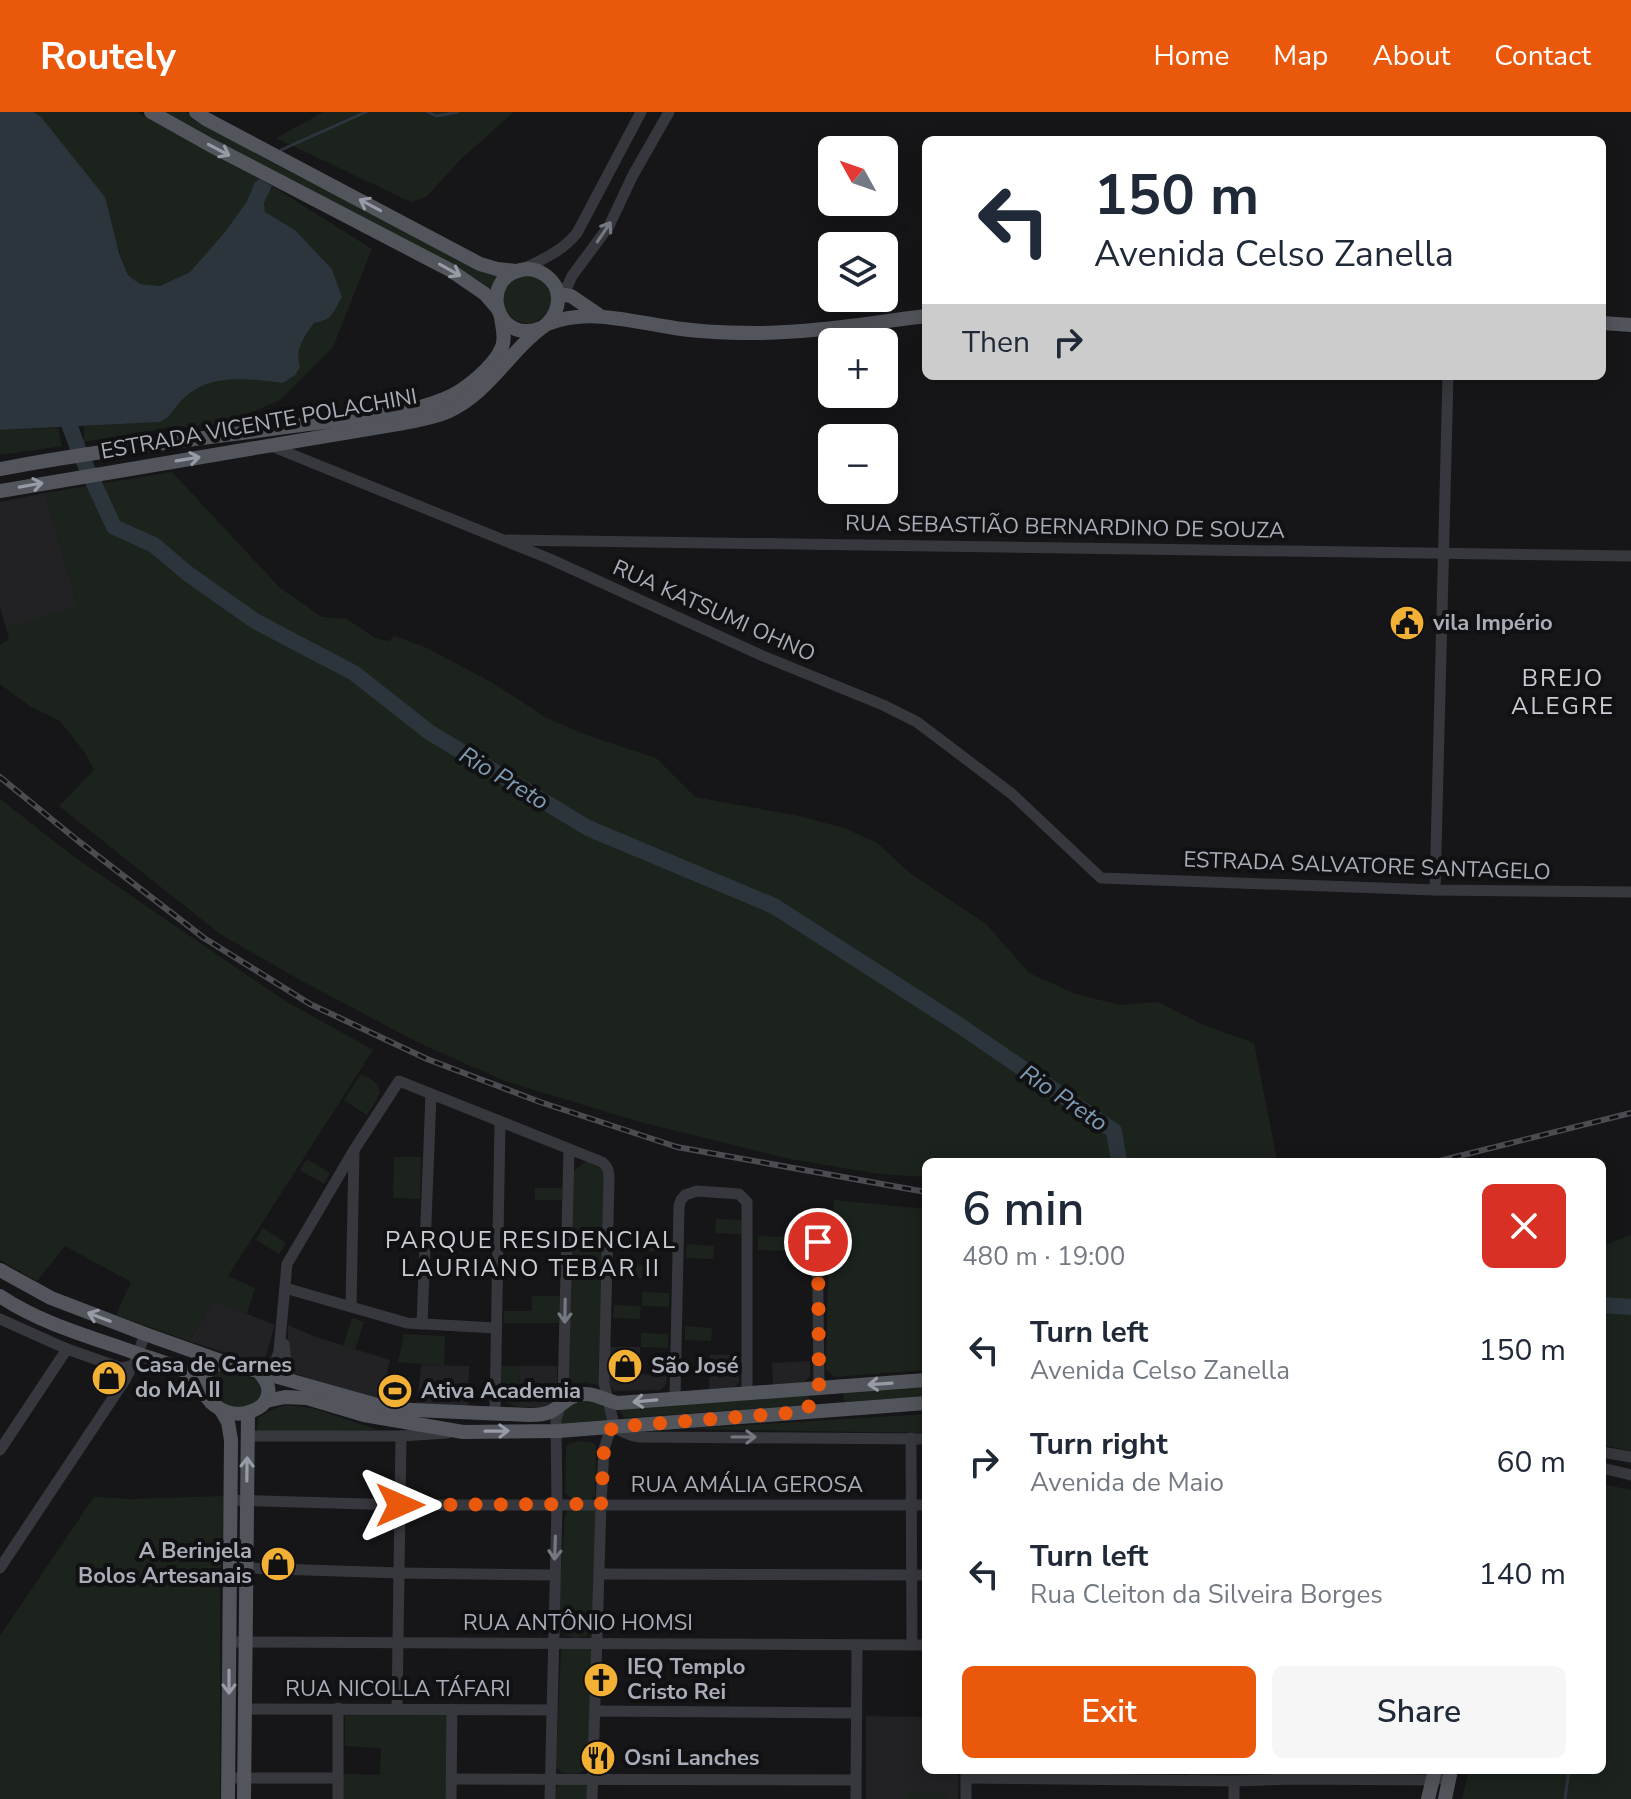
<!DOCTYPE html>
<html lang="en">
<head>
<meta charset="utf-8">
<style>
	:root { --surface:#fff; --page:#f6f6f7; --text:#1f2937; --muted:#747a83; --accent:#ea580c }
	body { margin:0; font-family:"Nunito Sans",sans-serif; background:var(--page); color:var(--text); height:100vh; display:flex; flex-direction:column; font-size:30px; white-space:nowrap }
	* { box-sizing:border-box; margin:0 }
	p { font-size:26px; color:var(--muted) }
	.icon { flex:none; width:44px; height:44px; fill:none; stroke:currentColor; stroke-width:2; stroke-linecap:round; stroke-linejoin:round }
	.map { position:relative; flex:1; overflow:hidden }
	.details { position:absolute; left:922px; top:1046px; width:684px; height:616px; display:flex; flex-direction:column; background:var(--surface); border-radius:12px; box-shadow:0 4px 20px #0003 }
	.details>* { flex:none }
	.banner { position:absolute; left:922px; top:24px; width:684px; height:244px; border-radius:12px; box-shadow:0 4px 20px #0003; background:#fff; color:var(--text); overflow:hidden }
	.needle { width:52px; rotate:310deg }
	.tools { position:absolute; left:818px; top:24px; display:grid; gap:16px }
	.tools a { display:grid; place-items:center; width:80px; height:80px; border-radius:12px; background:var(--surface); box-shadow:0 4px 20px #0003; font-size:40px }
	.pin { position:absolute; display:grid; place-items:center; width:68px; height:68px; color:#fff; margin:-34px; border:4px solid #fff; border-radius:50%; box-shadow:0 2px 8px #0007 }
	.me { position:absolute; width:88px; margin:-44px; rotate:90deg; stroke-linejoin:round; filter:drop-shadow(0 0 6px #0008) }
	.turn { display:flex; align-items:center; gap:28px; height:168px; padding:0 40px; font-size:36px }
	.turn .icon { width:104px; height:104px; stroke-width:2.5 }
	.turn b { display:block; font-size:56px; line-height:68px }
	.then { display:flex; align-items:center; height:76px; padding:0 40px; background:#0003; gap:16px; font-size:30px }
	.round { display:grid; place-items:center; flex:none; width:84px; height:84px; border-radius:12px; background:var(--page) }
	.summary { display:flex; align-items:center; justify-content:space-between; height:136px; padding:0 40px }
	h1 { font-size:48px; font-weight:600; line-height:60px }
	.cta { display:flex; gap:16px; margin-top:auto; padding:16px 40px }
	.cta a { flex:1; height:92px; border-radius:12px; background:var(--accent); color:#fff; font-size:32px; font-weight:600; line-height:92px; text-align:center }
	.cta a+a { background:var(--page); color:var(--text) }
	ul { padding:0; list-style:none }
	li { display:flex; align-items:center; gap:24px; height:112px; padding:0 40px }
	li div { flex:1 }
	li b { display:block; font-size:30px }
	li em { font-style:normal }
	header { display:flex; align-items:center; gap:48px; box-sizing:border-box; height:112px; padding:0 40px; background:var(--accent); color:#fff }
	header strong { font-size:38px }
	nav { display:flex; gap:44px; margin-inline-start:auto; font-size:28px }
	.map>svg:first-child { display:block }
	.built { fill:#222225 }
	.green { fill:#1c231d }
	.water { fill:#2c353c }
	.lines { fill:none; stroke-linecap:round; stroke-linejoin:round }
	.stream { stroke:#2c353c; stroke-width:3 }
	.river { stroke:#2c353c; stroke-width:16 }
	.minor { stroke:#37383d; stroke-width:11 }
	.major { stroke:#53555c; stroke-width:14 }
	.rail-casing { stroke:#4a4c52; stroke-width:6 }
	.rail { stroke:#111113; stroke-width:3; stroke-dasharray:9; stroke-linecap:butt }
	.oneway { stroke:#979ba6 }
	.oneway2 { stroke:#757881 }
	.route { stroke:#ea580c; stroke-width:14; stroke-dasharray:0 25.2 }
	.labels { text-anchor:middle; dominant-baseline:central; stroke-width:8; stroke-linejoin:round; paint-order:stroke }
	.street-label { font-size:22px; fill:#a8adb8; stroke:#111113 }
	.poi-label { font-size:22px; font-weight:bold; fill:#a8adb8; stroke:#111113; text-anchor:start }
	.neighbourhood-label { font-size:24px; letter-spacing:2px; fill:#c9ccd4; stroke:#111113 }
	.water-label { font-size:24px; font-style:italic; fill:#7f9bb3; stroke:#111113 }
</style>
</head>
<body>
<header>
<strong>Routely</strong>
<nav><a>Home</a><a>Map</a><a>About</a><a>Contact</a></nav>
</header>
<div class="map">
<svg width="1631" height="1687" viewBox="0 0 1631 1687">
	<rect width="100%" height="100%" fill="#161618"/>
	<!-- built -->
	<g class="built">
		<polygon points="45,381 78,495 6,516 0,495 0,390"/>
		<polygon points="214,1189 275,1213 263,1253 189,1229"/>
		<polygon points="288,1213 313,1224 390,1248 381,1286 369,1285 293,1261 287,1249"/>
		<polygon points="610,1235 640,1235 640,1262 667,1263 666,1272 664,1275 660,1278 614,1279 610,1272"/>
		<polygon points="710,1243 739,1243 739,1270 733,1278 709,1279"/>
		<polygon points="810,1249 810,1264 806,1269 796,1274 773,1274 772,1251"/>
		<polygon points="421,1253 469,1254 468,1296 417,1294"/>
		<polygon points="520,1254 557,1254 557,1285 555,1288 545,1295 519,1295"/>
		<polygon points="866,1604 926,1605 926,1658 959,1658 958,1687 866,1687"/>
		<polygon points="1188,1658 1287,1658 1287,1662 1188,1664"/>
	</g>
	<!-- green -->
	<g class="green">
		<polygon points="34,0 137,0 260,67 255,71 247,89 225,120 190,160 160,174 140,172 128,163 112,120 41,5"/>
		<polygon points="160,0 186,0 194,8 294,62 501,162 492,181 477,168 449,152"/>
		<polygon points="324,0 514,0 460,48 427,84 411,90 276,26"/>
		<path d="M272 74 372 137 333 235 280 288 239 306 209 314 173 315 84 330V314L160 310C171 305 173 297 182 288 209 260 248 267 283 271L300 255C295 236 303 227 314 211 333 208 333 200 342 184L332 157 295 118 265 100 264 91Z"/>
		<circle cx="527" cy="187" r="24"/>
		<polygon points="58,316 62,334 0,343 0,318"/>
		<polygon points="172,360 280,476 322,505 347,507 375,526 389,529 394,524 427,536 493,571 545,605 586,623 656,646 695,685 799,704 844,716 877,731 910,761 987,813 1029,861 1076,882 1120,893 1158,890 1201,912 1254,931 1277,1048 1256,1050 926,1050 926,1065 880,1062 790,1047 640,1010 505,969 419,931 300,868 220,822 59,694 94,658 85,641 60,609 31,595 0,572 0,533 9,527 6,516 78,494 45,381"/>
		<polygon points="0,687 73,744 282,887 373,938 228,1164 255,1176 247,1202 214,1189 189,1229 116,1203 131,1170 65,1134 37,1169 0,1148"/>
		<path d="M361 962C388 975 381 981 367 1003L344 988Z"/>
		<polygon points="394,1045 421,1045 420,1087 393,1086"/>
		<polygon points="307,1047 330,1061 324,1072 300,1058"/>
		<polygon points="587,1049 601,1057 605,1063 598,1273 584,1270 566,1275 573,1059"/>
		<rect x="535" y="1076" width="27" height="12"/>
		<polygon points="834,1088 926,1097 926,1258 834,1265 826,1257 829,1120"/>
		<polygon points="716,1107 743,1108 742,1122 715,1121"/>
		<polygon points="263,1116 286,1131 279,1142 256,1128"/>
		<polygon points="1631,1123 1631,1339 1602,1333 1602,1134"/>
		<polygon points="758,1124 785,1125 785,1139 758,1138"/>
		<polygon points="644,1126 670,1127 670,1140 643,1139"/>
		<polygon points="687,1132 714,1134 713,1147 686,1146"/>
		<polygon points="616,1152 643,1153 642,1166 615,1165"/>
		<polygon points="642,1180 669,1181 669,1195 642,1194"/>
		<polygon points="532,1184 560,1184 559,1211 504,1211 504,1199 532,1199"/>
		<polygon points="614,1193 641,1194 640,1207 613,1206"/>
		<polygon points="352,1206 364,1210 355,1238 343,1234"/>
		<polygon points="685,1214 712,1216 711,1229 685,1228"/>
		<polygon points="641,1221 668,1222 668,1236 641,1235"/>
		<polygon points="404,1222 445,1224 444,1254 398,1250"/>
		<polygon points="501,1254 520,1254 519,1295 507,1291 502,1286"/>
		<path d="M213 1257H240L247 1265 260 1268 265 1280 256 1292C229 1297 225 1297 207 1275Z"/>
		<polygon points="926,1273 926,1284 846,1290 843,1286 844,1279"/>
		<polygon points="804,1281 809,1285 806,1293 624,1306 619,1296"/>
		<path d="M578 1286C600 1291 603 1287 610 1310L561 1315 563 1300Z"/>
		<polygon points="286,1293 312,1296 378,1318 257,1320 258,1306 273,1297"/>
		<polygon points="926,1302 926,1321 684,1317"/>
		<polygon points="579,1329 594,1331 596,1335 595,1383 590,1388 572,1387 565,1381 566,1336 569,1332"/>
		<polygon points="1602,1372 1631,1378 1631,1687 1462,1687 1469,1658 1602,1658"/>
		<polygon points="224,1384 220,1480 220,1687 0,1687 0,1524 94,1385 129,1387"/>
		<path d="M587 1395 596 1399 593 1519C582 1528 570 1528 560 1518L559 1491 565 1404 570 1396Z"/>
		<path d="M565 1535H586L591 1538 592 1544 590 1651C583 1663 574 1663 561 1660L556 1654 561 1539Z"/>
		<polygon points="447,1600 445,1687 343,1687 343,1662 380,1663 381,1636 345,1634 345,1601"/>
		<polygon points="561,1671 582,1671 589,1677 589,1687 555,1687 557,1675"/>
		<polygon points="907,1680 947,1681 947,1687 907,1687"/>
	</g>
	<!-- water -->
	<path class="water" d="M0 0H34L41 5 105 85 119 141 128 163 140 172 160 174 190 160 225 120 247 89 255 70 260 67 272 74 264 91 265 100 295 118 332 157 342 185C333 200 333 208 314 211 303 227 295 236 300 255L295 263 283 271C248 267 209 260 182 288 173 297 171 305 160 310L0 318Z"/>
	<g class="lines">
		<!-- stream -->
		<g class="stream">
			<polyline points="428,0 436,4 458,0"/>
			<polyline points="281,38 366,0"/>
			<polyline points="1565,1687 1569,1658"/>
		</g>
		<!-- river -->
		<g class="river">
			<polyline points="63,296 79,339 114,415 154,433 187,461 255,509 354,561 429,620 588,716 774,794 956,911 1114,1019 1119,1050"/>
			<polyline points="1602,1193 1631,1195"/>
		</g>
		<!-- minor -->
		<g class="minor">
			<path d="M523 157C544 147 562 139 577 121L641 0"/>
			<polyline points="558,182 568,173 572,164 609,114 633,63 669,0"/>
			<polyline points="271,334 550,447 763,544 883,593 917,610 1012,682 1101,766 1435,778 1631,780"/>
			<polyline points="508,428 1631,444"/>
			<polyline points="1435,778 1448,264"/>
			<polyline points="817,1103 819,1275"/>
			<polyline points="285,1176 407,1211 495,1216"/>
			<polyline points="351,1195 354,1039"/>
			<polyline points="0,1207 67,1237 121,1256 132,1254"/>
			<polyline points="422,1212 431,982"/>
			<polyline points="284,1232 286,1253 290,1267"/>
			<path d="M270 1264 279 1239 287 1152 354 1038 399 969 602 1050C608 1055 609 1059 609 1067L604 1271 613 1309 604 1337 601 1392 592 1687"/>
			<polyline points="675,1286 679,1094 681,1088 685,1083 697,1079 739,1082 747,1090 747,1281"/>
			<polyline points="495,1302 500,1010"/>
			<polyline points="613,1315 630,1323 638,1325 926,1327"/>
			<polyline points="247,1324 401,1324 447,1321"/>
			<polyline points="911,1326 912,1533"/>
			<polyline points="0,1338 67,1237"/>
			<polyline points="1602,1340 1631,1345"/>
			<polyline points="1602,1356 1631,1363"/>
			<polyline points="231,1388 400,1393 926,1393"/>
			<polyline points="0,1456 125,1268 136,1247 145,1222"/>
			<polyline points="246,1456 400,1461 554,1463"/>
			<polyline points="600,1462 926,1463"/>
			<polyline points="229,1530 926,1533"/>
			<polyline points="338,1596 338,1687"/>
			<polyline points="397,1596 401,1324"/>
			<polyline points="244,1597 552,1598"/>
			<polyline points="595,1599 856,1601"/>
			<polyline points="229,1666 338,1666"/>
			<polyline points="966,1666 1234,1669 1293,1667 1432,1668 1450,1665"/>
			<polyline points="451,1667 856,1668"/>
			<polyline points="451,1687 452,1597"/>
			<polyline points="550,1687 557,1393 556,1308 563,1284 569,1037"/>
			<polyline points="856,1687 857,1533"/>
			<polyline points="966,1687 966,1658"/>
			<polyline points="1234,1687 1234,1669"/>
		</g>
		<!-- major -->
		<g class="major">
			<polyline points="151,0 210,33 450,158 485,182 497,196"/>
			<polyline points="196,0 206,7 480,152 497,157 516,159"/>
			<polyline points="558,182 571,184 599,203"/>
			<polyline points="1602,211 1631,213"/>
			<path d="M547 212C588 196 628 209 669 215 697 220 726 221 755 221 812 221 869 211 926 204"/>
			<path d="M0 357C100 338 200 327 301 313 348 306 400 305 444 287 463 280 495 254 502 235 506 225 502 215 501 205"/>
			<path d="M0 379 404 311C418 308 434 306 447 300 489 282 510 237 547 212 561 198 563 175 545 163 538 158 529 156 521 158 479 166 495 234 541 216"/>
			<polyline points="0,1158 51,1186 145,1222 224,1250"/>
			<path d="M0 1184C40 1211 88 1224 133 1240 155 1248 183 1254 201 1270"/>
			<path d="M259 1260C266 1268 272 1277 266 1288 264 1293 257 1297 252 1299 217 1314 175 1263 225 1250L391 1297 530 1303C537 1303 543 1303 550 1300 562 1294 570 1281 586 1282 597 1282 607 1289 618 1291L926 1268"/>
			<polyline points="266,1289 285,1285 307,1286 364,1303 463,1320 558,1319 926,1291"/>
			<polyline points="221,1298 228,1310 231,1328 228,1687"/>
			<polyline points="244,1687 248,1301"/>
			<polyline points="1428,1687 1435,1658"/>
			<polyline points="1445,1687 1451,1658"/>
		</g>
		<defs>
			<g id="rail">
				<polyline points="0,665 77,728 204,826 310,892 427,947 540,990 677,1035 926,1080"/>
				<polyline points="1435,1050 1631,1001"/>
			</g>
		</defs>
		<!-- rail casing -->
		<use href="#rail" class="rail-casing"/>
		<!-- rail -->
		<use href="#rail" class="rail"/>
	</g>
	<!-- one-way arrows -->
	<defs><path id="oneway-shaft" d="M-6 0H5M1.5-3L5.5 0L1.5 3" fill="none" stroke-width="1.6" stroke-linecap="round" stroke-linejoin="round" transform="scale(2)"/></defs>
	<g class="oneway">
		<use href="#oneway-shaft" transform="translate(219 38) rotate(28)"/>
		<use href="#oneway-shaft" transform="translate(370 93) rotate(-152)"/>
		<use href="#oneway-shaft" transform="translate(450 158) rotate(29)"/>
		<use href="#oneway-shaft" transform="translate(188 347) rotate(-9)"/>
		<use href="#oneway-shaft" transform="translate(31 373) rotate(-10)"/>
		<use href="#oneway-shaft" transform="translate(99 1205) rotate(-159)"/>
		<use href="#oneway-shaft" transform="translate(880 1272) rotate(176)"/>
		<use href="#oneway-shaft" transform="translate(645 1289) rotate(175)"/>
		<use href="#oneway-shaft" transform="translate(497 1319) rotate(-1)"/>
		<use href="#oneway-shaft" transform="translate(247 1357) rotate(-89)"/>
		<use href="#oneway-shaft" transform="translate(229 1570) rotate(90)"/>
	</g>
	<g class="oneway2">
		<use href="#oneway-shaft" transform="translate(604 120) rotate(-56)"/>
		<use href="#oneway-shaft" transform="translate(565 1199) rotate(91)"/>
		<use href="#oneway-shaft" transform="translate(744 1325)"/>
		<use href="#oneway-shaft" transform="translate(555 1436) rotate(92)"/>
	</g>
	<g class="lines">
		<!-- route -->
		<polyline class="route" points="400,1393 601,1392 604,1337 612,1315 802,1300 814,1290 819,1275 818,1130"/>
	</g>
	<!-- icons -->
	<defs>
		<symbol id="civic-disc" viewBox="-11 -11 22 22"><circle r="9.5" fill="#f2b134" stroke="#111113"/><path d="M-.6-6.5H3V-4.5H.6V-3L4-1V1h2V6H-6V1h2V-1L-.6-3ZM-1.2 2.5V6h2.4V2.5Z" fill="#111"/></symbol>
		<symbol id="shop-disc" viewBox="-11 -11 22 22"><circle r="9.5" fill="#f2b134" stroke="#111113"/><path d="M-5-2.5h2.3a2.7 3.5 0 0 1 5.4 0H5L5.5 6h-11ZM-1.5-2.5h3a1.5 2.3 0 0 0-3 0Z" fill="#111"/></symbol>
		<symbol id="stadium-disc" viewBox="-11 -11 22 22"><circle r="9.5" fill="#f2b134" stroke="#111113"/><path d="M0-5a6.5 5 0 1 0 0 10a6.5 5 0 1 0 0-10ZM-3.5-1.8h7v3.6h-7Z" fill="#111"/></symbol>
		<symbol id="church-disc" viewBox="-11 -11 22 22"><circle r="9.5" fill="#f2b134" stroke="#111113"/><path d="M-1.2-6h2.4v3.5h3.3v2.4h-3.3V6h-2.4V-.1h-3.3v-2.4h3.3Z" fill="#111"/></symbol>
		<symbol id="restaurant-disc" viewBox="-11 -11 22 22"><circle r="9.5" fill="#f2b134" stroke="#111113"/><path d="M-5-6h1v4h1v-4h1v4h1v-4h1v5L-1.5 .5V6h-2V.5L-5-1ZM5-6V6H3V1.5H1.5Q1.5-4 5-6Z" fill="#111"/></symbol>
	</defs>
	<g fill-rule="evenodd">
		<use href="#civic-disc" x="1387" y="491" width="40" height="40"/>
		<use href="#shop-disc" x="605" y="1234" width="40" height="40"/>
		<use href="#shop-disc" x="89" y="1246" width="40" height="40"/>
		<use href="#stadium-disc" x="375" y="1259" width="40" height="40"/>
		<use href="#shop-disc" x="258" y="1432" width="40" height="40"/>
		<use href="#church-disc" x="581" y="1548" width="40" height="40"/>
		<use href="#restaurant-disc" x="578" y="1626" width="40" height="40"/>
	</g>
	<g class="labels">
		<!-- street labels -->
		<g class="street-label">
			<text transform="translate(259 312) rotate(-10)">ESTRADA VICENTE POLACHINI</text>
			<text transform="translate(1065 415) rotate(1)">RUA SEBASTIÃO BERNARDINO DE SOUZA</text>
			<text transform="translate(714 499) rotate(24)">RUA KATSUMI OHNO</text>
			<text transform="translate(1367 754) rotate(2)">ESTRADA SALVATORE SANTAGELO</text>
			<text x="747" y="1373">RUA AMÁLIA GEROSA</text>
			<text x="578" y="1511">RUA ANTÔNIO HOMSI</text>
			<text x="398" y="1577">RUA NICOLLA TÁFARI</text>
		</g>
		<!-- poi labels -->
		<g class="poi-label">
			<text x="1433" y="511">vila Império</text>
			<text x="135" y="1253">Casa de Carnes<tspan x="135" dy="25">do MA II</tspan></text>
			<text x="651" y="1254">São José</text>
			<text x="421" y="1279">Ativa Academia</text>
			<text x="252" y="1439" text-anchor="end">A Berinjela<tspan x="252" dy="25">Bolos Artesanais</tspan></text>
			<text x="627" y="1555">IEQ Templo<tspan x="627" dy="25">Cristo Rei</tspan></text>
			<text x="624" y="1646">Osni Lanches</text>
		</g>
		<!-- neighbourhood labels -->
		<g class="neighbourhood-label">
			<text x="1563" y="566">BREJO<tspan x="1563" dy="28">ALEGRE</tspan></text>
			<text x="531" y="1128">PARQUE RESIDENCIAL<tspan x="531" dy="28">LAURIANO TEBAR II</tspan></text>
		</g>
		<!-- water labels -->
		<g class="water-label">
			<text transform="translate(504 666) rotate(31)">Rio Preto</text>
			<text transform="translate(1064 986) rotate(34)">Rio Preto</text>
		</g>
	</g>
</svg>
<div class="tools">
<a><svg class="needle" viewBox="-14 -14 28 28"><path d="M0-13l5 13h-10z" fill="#e53935"/><path d="M0 13l5-13h-10z" fill="#747a83"/></svg></a>
<a><svg class="icon" aria-label="layers" viewBox="0 0 24 24"><path d="M12 4l9 5-9 5-9-5zM3 14l9 5 9-5"/></svg></a>
<a>+</a>
<a>−</a>
</div>
<div class="pin" style="left:818px;top:1130px;background:#d93025"><svg class="icon" aria-label="arrive" viewBox="0 0 24 24"><path d="M6 21V4h12l-3 4 3 4H6"/></svg></div>
<svg class="me" style="left:400px;top:1393px" viewBox="-20 -20 40 40"><path d="M0-17L14 15 0 8-14 15z" fill="#ea580c" stroke="#fff" stroke-width="4"/></svg>
<div class="banner">
<div class="turn"><svg class="icon" aria-label="left" viewBox="0 0 24 24"><path d="M17 20v-9H6M10 6l-5 5 5 5"/></svg><div><b>150 m</b>Avenida Celso Zanella</div></div>
<div class="then">Then<svg class="icon" aria-label="right" viewBox="0 0 24 24"><path d="M7 20v-9h11M14 6l5 5-5 5"/></svg></div>
</div>
<section class="details">
<div class="summary"><div><h1>6 min</h1><p>480 m · 19:00</p></div><a class="round" style="background:#d93025;color:#fff"><svg class="icon" aria-label="close" viewBox="0 0 24 24"><path d="M6 6l12 12M18 6L6 18"/></svg></a></div>
<ul>
<li><svg class="icon" aria-label="left" viewBox="0 0 24 24"><path d="M17 20v-9H6M10 6l-5 5 5 5"/></svg><div><b>Turn left</b><p>Avenida Celso Zanella</p></div><em>150 m</em></li>
<li><svg class="icon" aria-label="right" viewBox="0 0 24 24"><path d="M7 20v-9h11M14 6l5 5-5 5"/></svg><div><b>Turn right</b><p>Avenida de Maio</p></div><em>60 m</em></li>
<li><svg class="icon" aria-label="left" viewBox="0 0 24 24"><path d="M17 20v-9H6M10 6l-5 5 5 5"/></svg><div><b>Turn left</b><p>Rua Cleiton da Silveira Borges</p></div><em>140 m</em></li>
</ul>
<div class="cta"><a>Exit</a><a>Share</a></div>
</section>
</div>
</body>
</html>
